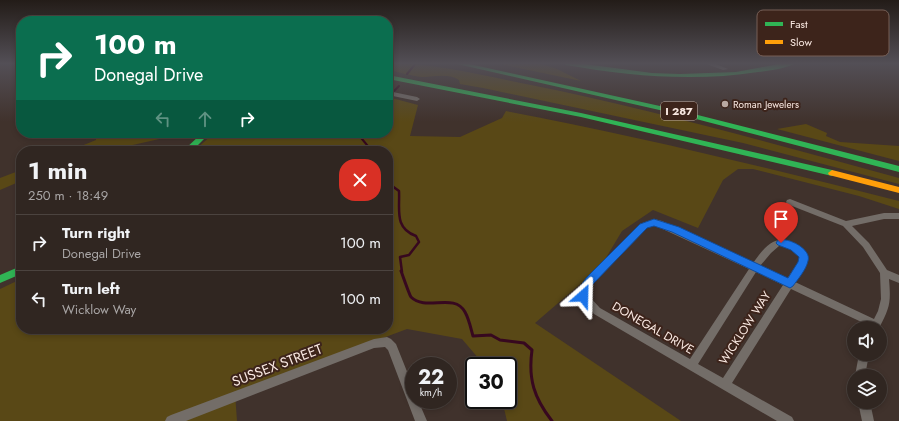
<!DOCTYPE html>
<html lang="en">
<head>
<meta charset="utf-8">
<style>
	:root { --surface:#302621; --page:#382e2a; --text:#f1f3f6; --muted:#a8a5a5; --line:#4b433f }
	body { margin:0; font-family:Jost,sans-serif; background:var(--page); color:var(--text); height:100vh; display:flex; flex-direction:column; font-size:15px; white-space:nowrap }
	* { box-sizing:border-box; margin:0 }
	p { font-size:13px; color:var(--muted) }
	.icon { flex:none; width:22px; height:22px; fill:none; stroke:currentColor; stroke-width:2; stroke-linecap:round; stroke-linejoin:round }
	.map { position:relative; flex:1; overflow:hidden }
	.side { position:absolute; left:16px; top:146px; width:377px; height:188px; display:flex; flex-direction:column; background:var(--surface); border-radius:16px; box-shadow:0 2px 6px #0003,0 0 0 1px var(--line) }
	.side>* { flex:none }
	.hud { position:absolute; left:16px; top:16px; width:377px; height:122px; border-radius:16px; box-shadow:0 2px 6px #0003,0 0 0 1px var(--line); background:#0b6e4f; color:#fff; overflow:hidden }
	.tools { position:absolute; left:847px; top:321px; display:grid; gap:8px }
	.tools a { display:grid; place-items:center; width:40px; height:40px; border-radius:50%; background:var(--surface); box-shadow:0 2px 6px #0003,0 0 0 1px var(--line); font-size:20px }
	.speed { position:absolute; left:405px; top:357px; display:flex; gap:8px; font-size:20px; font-weight:700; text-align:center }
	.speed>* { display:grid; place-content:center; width:52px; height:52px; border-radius:50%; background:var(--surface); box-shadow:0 2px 6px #0003,0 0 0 1px var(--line); line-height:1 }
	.speed small { font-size:10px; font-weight:400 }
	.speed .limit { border:2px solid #111; border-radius:6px; background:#fff; color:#111 }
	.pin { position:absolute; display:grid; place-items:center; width:34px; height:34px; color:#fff; margin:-41px -17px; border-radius:50% 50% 50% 0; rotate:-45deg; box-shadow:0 0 4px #0007 }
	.pin .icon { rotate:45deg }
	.me { position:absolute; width:44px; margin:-22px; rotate:25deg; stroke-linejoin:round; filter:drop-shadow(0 0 3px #0008) }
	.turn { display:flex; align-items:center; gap:14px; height:84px; padding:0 12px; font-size:18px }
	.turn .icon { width:52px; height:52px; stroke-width:2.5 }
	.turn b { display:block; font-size:28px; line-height:34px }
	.lanes { display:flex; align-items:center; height:38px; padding:0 12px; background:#0003; justify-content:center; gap:20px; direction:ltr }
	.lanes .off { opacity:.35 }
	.round { display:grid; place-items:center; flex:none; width:42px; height:42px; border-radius:16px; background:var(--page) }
	.headline { display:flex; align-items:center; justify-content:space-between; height:68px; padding:0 12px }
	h1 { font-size:24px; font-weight:700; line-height:30px }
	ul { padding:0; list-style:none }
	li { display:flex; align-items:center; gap:12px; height:56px; padding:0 12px; border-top:1px solid var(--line) }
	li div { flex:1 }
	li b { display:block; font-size:15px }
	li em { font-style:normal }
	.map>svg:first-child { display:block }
	.green { fill:#594816 }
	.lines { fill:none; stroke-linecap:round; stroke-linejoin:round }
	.stream-far2 { stroke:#37081f; stroke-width:2 }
	.stream-far1 { stroke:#37081f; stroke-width:2.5 }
	.stream { stroke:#37081f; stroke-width:3 }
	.street { fill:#736d68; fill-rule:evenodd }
	.fast { fill:#30b455; fill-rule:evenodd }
	.slow { fill:#ff9f0a; fill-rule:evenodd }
	.route { fill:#1a73e8; stroke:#114b97 }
	.poi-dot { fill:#b9a9a2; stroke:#3d241b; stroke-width:1.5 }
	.labels { text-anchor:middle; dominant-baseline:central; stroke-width:4; stroke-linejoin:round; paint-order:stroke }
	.far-poi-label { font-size:10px; fill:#fae9e2; stroke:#3d241b; text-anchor:start }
	.shield { fill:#3d241b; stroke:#c1aea6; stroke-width:1 }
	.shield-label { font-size:11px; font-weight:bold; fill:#fae9e2 }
	.street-label { font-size:12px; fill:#fae9e2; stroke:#3d241b }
	.near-street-label { font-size:14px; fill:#fae9e2; stroke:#3d241b }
	.key { fill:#3d241b; stroke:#765f57; stroke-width:1 }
	.key-label { font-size:11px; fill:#fae9e2 }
</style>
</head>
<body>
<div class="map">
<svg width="899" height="421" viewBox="0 0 899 421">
	<rect width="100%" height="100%" fill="#40322c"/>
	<!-- green -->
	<g class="green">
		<path d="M388 63C437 63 484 76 531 85 655 110 777 145 899 178V184L743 143 483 88 460 84 459 80C447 73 436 77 422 77 411 76 399 72 388 70Z"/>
		<polygon points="495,63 537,63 555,68 581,81"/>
		<path d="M388 97 418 105 410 136 460 137 502 118 506 111C638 136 769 168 899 201V209L859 196 753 169H738L723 180 698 228 653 210 622 231 601 266 535 323 681 421H507L502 400H508V366H485L462 339 407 329 235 393 237 421H0V289L21 279V329H388V151H194L214 133H388Z"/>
		<polygon points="806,124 827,133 826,136 840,142 899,146 899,161 777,129"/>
		<polygon points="95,133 186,133 106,151 69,151 96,140"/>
		<polygon points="21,170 21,181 0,190 0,178"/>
	</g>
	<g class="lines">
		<!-- stream-far2 -->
		<g class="stream-far2">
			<polyline points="407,74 416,63"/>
			<polyline points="394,91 399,86"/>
			<polyline points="357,133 372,151"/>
		</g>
		<!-- stream-far1 -->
		<path class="stream-far1" d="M388 183 399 191C400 210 394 228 416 236L419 242 409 255 400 257 402 272"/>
		<!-- stream -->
		<path class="stream" d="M401 271C403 276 409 294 411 297 426 312 454 292 465 312 469 319 471 329 473 336L491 335 500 340 524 343 532 350C528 379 534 398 552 421"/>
		<!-- street -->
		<g class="street">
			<polygon points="704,63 713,63 728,69 723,70"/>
			<polygon points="388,91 417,97 420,99 417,101 388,95"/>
			<path d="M790 199 846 221 884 213H899V219H884L852 226 869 243 887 270 899 275V283L889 279C891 303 890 307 879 328H869L870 326 791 289 732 383 792 417 794 421H777L594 314 578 296 579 290 584 281 640 224 654 219 662 221 753 263C758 256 765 246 773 242 786 235 802 245 808 256L807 262 795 282 874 319 878 311 881 299 880 273 863 247 843 226 787 204 786 202 787 200ZM654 225 749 269 690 359 600 308 588 295 590 286 646 228ZM779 246 788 247 800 257 799 261 787 279 760 266 771 253ZM756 272 783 285 723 378 698 364Z"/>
			<polygon points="387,337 391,339 396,344 414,389 414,400 418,400 427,421 415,421 388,350 385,347 374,348 186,421 165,421 167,417 171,415 374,339"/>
			<polygon points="859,354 869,354 865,376 855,376"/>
			<polygon points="858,402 870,402 874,421 862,421"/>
		</g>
		<!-- fast -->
		<g class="fast">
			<polygon points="453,63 465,63 678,110 899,166 899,172 677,114"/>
			<path d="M563 63H577L652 73 680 74 736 72 784 63H796C788 68 768 71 758 72 693 82 630 76 566 65Z"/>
			<polygon points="388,75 581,113 832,170 836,173 832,176 581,117 388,79"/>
			<polygon points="202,133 210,133 192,151 183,151"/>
			<polygon points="21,266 21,274 0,283 0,275"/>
		</g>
		<!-- slow -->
		<polygon class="slow" points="832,170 899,187 899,193 829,175 828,173"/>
	</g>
	<!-- sky -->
	<linearGradient id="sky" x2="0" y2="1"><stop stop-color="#231c18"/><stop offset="0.52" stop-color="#534f56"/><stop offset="1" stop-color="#534f56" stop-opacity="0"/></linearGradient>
	<rect width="899" height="122" fill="url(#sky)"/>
	<!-- route -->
	<path class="route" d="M654 219 679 227 788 278 798 262 799 257 791 250 778 245 776 243 778 240C788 237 812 249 808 261 806 270 798 279 793 286L790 288 672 232 654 226 647 228 593 284 589 290 587 299H580L578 290 586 278 640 224Z"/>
	<!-- markers -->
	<circle class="poi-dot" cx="725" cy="104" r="4"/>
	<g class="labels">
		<!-- far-poi labels -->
		<g class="far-poi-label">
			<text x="733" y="104">Roman Jewelers</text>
		</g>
		<!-- shield labels -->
		<rect class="shield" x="661" y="102" width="36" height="18" rx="3"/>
		<g class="shield-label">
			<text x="679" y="111">I 287</text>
		</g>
		<!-- street labels -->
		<g class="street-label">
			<text transform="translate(653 328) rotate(30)">DONEGAL DRIVE</text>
			<text transform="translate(745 328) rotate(-57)">WICKLOW WAY</text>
		</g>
		<!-- near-street labels -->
		<g class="near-street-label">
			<text transform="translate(277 365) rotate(-21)">SUSSEX STREET</text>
		</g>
	</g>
	<!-- legend -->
	<rect x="757" y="10" width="132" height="46" rx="6" class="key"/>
	<rect x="765" y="22" width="18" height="4" fill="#30b455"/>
	<rect x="765" y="40" width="18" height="4" fill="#ff9f0a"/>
	<g class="key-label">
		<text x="790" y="28">Fast</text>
		<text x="790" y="46">Slow</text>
	</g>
</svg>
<div class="tools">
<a><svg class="icon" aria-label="sound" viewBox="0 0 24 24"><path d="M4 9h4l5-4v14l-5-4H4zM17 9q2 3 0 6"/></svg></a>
<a><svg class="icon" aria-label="layers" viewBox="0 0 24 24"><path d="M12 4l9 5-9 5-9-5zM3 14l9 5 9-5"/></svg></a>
</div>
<div class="speed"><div>22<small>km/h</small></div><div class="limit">30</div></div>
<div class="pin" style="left:781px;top:243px;background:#d93025"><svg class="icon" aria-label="arrive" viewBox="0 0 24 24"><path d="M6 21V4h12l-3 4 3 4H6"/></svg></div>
<svg class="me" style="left:583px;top:296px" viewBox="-20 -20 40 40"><path d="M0-17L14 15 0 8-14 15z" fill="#1a73e8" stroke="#fff" stroke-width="4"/></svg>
<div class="hud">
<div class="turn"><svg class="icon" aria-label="right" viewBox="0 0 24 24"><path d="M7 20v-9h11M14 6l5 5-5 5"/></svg><div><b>100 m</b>Donegal Drive</div></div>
<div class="lanes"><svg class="icon off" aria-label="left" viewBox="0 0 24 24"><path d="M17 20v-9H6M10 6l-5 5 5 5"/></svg><svg class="icon off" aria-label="ahead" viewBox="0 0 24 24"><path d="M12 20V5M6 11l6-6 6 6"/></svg><svg class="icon" aria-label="right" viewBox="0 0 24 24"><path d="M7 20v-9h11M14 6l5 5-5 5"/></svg></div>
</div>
<section class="side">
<div class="headline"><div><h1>1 min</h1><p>250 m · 18:49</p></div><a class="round" style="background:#d93025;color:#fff"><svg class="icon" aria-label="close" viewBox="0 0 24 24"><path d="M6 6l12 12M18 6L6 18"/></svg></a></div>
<ul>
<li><svg class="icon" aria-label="right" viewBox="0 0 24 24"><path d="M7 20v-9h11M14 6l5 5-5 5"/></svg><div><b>Turn right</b><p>Donegal Drive</p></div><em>100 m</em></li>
<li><svg class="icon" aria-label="left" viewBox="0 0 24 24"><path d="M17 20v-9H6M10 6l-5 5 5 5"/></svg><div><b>Turn left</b><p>Wicklow Way</p></div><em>100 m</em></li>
</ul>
</section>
</div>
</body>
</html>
